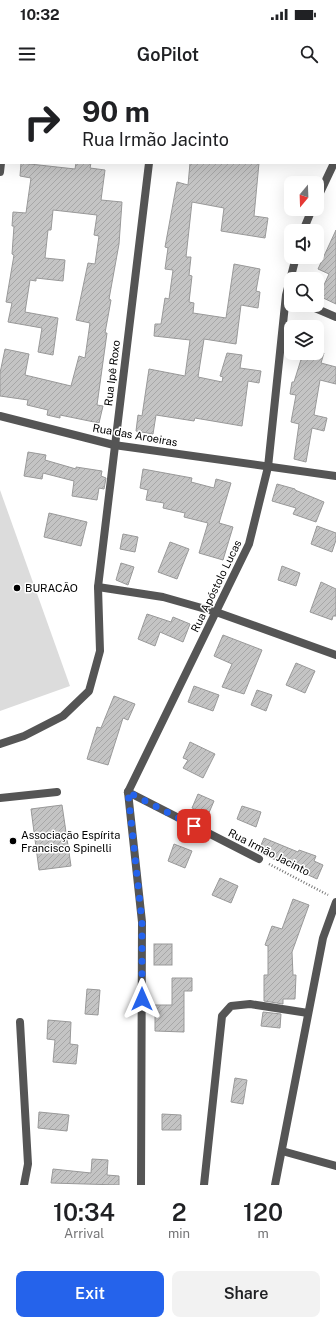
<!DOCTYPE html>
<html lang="en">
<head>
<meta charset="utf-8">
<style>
	:root { --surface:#fff; --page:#f2f2f2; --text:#202124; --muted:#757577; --accent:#2563eb }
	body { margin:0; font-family:"Public Sans",sans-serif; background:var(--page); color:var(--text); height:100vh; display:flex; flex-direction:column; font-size:15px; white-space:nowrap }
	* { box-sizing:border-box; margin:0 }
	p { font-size:13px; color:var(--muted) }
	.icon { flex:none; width:22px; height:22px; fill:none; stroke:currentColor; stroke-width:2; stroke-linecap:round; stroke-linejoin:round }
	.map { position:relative; height:1105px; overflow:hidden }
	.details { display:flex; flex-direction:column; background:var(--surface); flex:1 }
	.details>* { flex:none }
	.guide { position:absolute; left:0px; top:0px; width:336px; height:84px; box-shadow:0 4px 16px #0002; background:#fff; color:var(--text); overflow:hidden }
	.needle { width:26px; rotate:199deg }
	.tools { position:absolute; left:284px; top:96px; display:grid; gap:8px }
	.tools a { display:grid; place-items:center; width:40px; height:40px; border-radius:8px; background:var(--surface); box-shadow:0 4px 16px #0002; font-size:20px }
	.pin { position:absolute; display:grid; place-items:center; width:34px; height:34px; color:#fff; margin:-17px; border-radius:8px; box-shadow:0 2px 6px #0006 }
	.me { position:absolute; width:44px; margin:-22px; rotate:0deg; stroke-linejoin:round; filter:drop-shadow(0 0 3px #0008) }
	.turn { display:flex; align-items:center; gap:14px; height:84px; padding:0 16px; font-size:18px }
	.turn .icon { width:52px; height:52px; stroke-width:2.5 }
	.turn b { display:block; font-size:28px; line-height:34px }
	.eta { display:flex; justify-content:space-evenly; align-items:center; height:68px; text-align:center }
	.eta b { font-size:24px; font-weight:600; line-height:28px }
	.cta { display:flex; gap:8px; margin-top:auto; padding:8px 16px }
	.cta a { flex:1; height:46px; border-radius:8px; background:var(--accent); color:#fff; font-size:16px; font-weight:600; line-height:46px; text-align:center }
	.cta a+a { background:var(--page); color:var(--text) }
	.status { display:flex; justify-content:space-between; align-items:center; height:28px; padding:0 20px; background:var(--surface); direction:ltr }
	.status svg { height:11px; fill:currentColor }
	header { display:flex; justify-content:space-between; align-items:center; height:52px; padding:0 16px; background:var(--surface); font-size:18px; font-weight:600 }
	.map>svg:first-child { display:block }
	.pitch { fill:#dcdcdc }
	.building { fill:url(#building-hatch); stroke:#999 }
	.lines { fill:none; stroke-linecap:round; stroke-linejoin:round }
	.path { stroke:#777; stroke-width:2.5; stroke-dasharray:1 2; stroke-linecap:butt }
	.service { stroke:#555; stroke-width:8 }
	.minor { stroke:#555; stroke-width:8 }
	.route { stroke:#2563eb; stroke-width:7; stroke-dasharray:0 12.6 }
	.poi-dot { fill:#000; stroke:#fff; stroke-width:1.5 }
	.labels { text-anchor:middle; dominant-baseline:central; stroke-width:3; stroke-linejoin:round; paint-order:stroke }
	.street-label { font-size:11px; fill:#000; stroke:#fff }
	.poi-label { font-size:11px; fill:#000; stroke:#fff; text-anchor:start }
</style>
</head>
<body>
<div class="status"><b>10:32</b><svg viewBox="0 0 49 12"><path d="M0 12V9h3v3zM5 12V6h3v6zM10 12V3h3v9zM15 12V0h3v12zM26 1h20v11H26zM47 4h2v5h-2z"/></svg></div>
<header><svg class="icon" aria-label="menu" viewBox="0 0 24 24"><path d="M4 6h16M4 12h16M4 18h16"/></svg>GoPilot<svg class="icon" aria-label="search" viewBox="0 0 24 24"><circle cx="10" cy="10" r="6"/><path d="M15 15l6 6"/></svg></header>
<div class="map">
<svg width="336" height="1105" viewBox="0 0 336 1105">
	<defs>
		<pattern id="building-hatch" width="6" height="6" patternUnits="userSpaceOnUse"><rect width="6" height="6" fill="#c4c4c4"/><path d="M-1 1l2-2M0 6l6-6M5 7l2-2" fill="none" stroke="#a7a7a7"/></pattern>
	</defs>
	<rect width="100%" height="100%" fill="#fff"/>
	<!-- pitch -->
	<polygon class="pitch" points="0,410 70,606 0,631"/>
	<!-- building -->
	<g class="building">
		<polygon points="21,83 75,89 76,83 91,83 90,88 105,90 101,120 122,122 119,164 109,219 111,220 105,253 107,253 97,325 103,326 99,343 60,335 60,338 47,335 48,330 27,325 28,320 0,316 0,293 5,269 29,274 25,295 71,306 79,276 85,278 90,243 76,240 88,183 95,184 99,156 94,155 97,135 53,130 51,150 48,150 45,178 65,180 63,201 36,198 36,201 30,200 25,232 58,238 53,275 38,272 42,248 8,242 12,223 6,222 14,175 12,174 14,146 12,146 13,132 26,133 31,98 20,96"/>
		<polygon points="190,83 259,83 254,136 268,138 265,158 221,151 224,128 192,122 186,177 191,177 189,195 192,196 189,222 194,223 193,233 226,238 234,184 260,189 256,211 260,212 258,228 241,225 236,264 204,259 198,297 222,302 223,297 220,296 227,273 242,275 240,288 261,291 259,303 248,301 242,346 195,338 194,341 156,335 153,354 136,351 138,335 142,336 149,289 185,296 190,260 154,256 155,244 161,244 165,218 169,219 173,190 165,189 168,168 165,167 177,102 188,105"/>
		<polygon points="336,150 336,224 319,216 329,194 318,189"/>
		<polygon points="303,273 324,273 321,283 336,287 336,304 320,300 314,335 327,338 324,351 312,348 306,382 294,379 299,344 291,342 296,315 290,314 292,302 294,302"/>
		<polygon points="28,372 46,375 45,380 76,389 76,387 102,391 101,396 106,398 104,409 99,408 97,420 72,416 74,401 43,393 42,399 24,396"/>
		<polygon points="143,389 192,398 191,402 214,408 216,399 231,403 219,443 233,447 223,480 199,473 208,443 184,437 185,433 163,428 164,423 146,420 148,410 140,408"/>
		<polygon points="277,404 295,409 295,410 324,422 316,442 293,434 296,428 272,421"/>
		<polygon points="49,433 87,442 81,466 44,457"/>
		<polygon points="317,446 336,453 336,460 332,472 311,464"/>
		<polygon points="123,454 138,457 135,472 120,469"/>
		<polygon points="170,462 189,469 177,499 158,492"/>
		<polygon points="121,483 134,487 128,505 116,500"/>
		<polygon points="282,486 300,493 296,506 278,500"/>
		<polygon points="321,502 336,509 336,536 333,536 332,540 310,532"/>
		<polygon points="147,534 171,542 173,537 190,544 183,562 160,552 155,566 138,559"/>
		<polygon points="223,555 262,570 244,614 222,607 232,584 214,576"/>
		<polygon points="296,583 315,591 305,613 286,605"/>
		<polygon points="194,606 219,615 213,631 188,622"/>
		<polygon points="257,610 272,615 266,631 251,625"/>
		<polygon points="114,616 135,624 128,640 123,638 108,685 87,679 97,647 101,648"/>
		<polygon points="190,662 215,674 203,698 183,688 188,680 183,678"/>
		<polygon points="198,714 214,721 208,735 192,728"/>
		<polygon points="62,725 71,786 39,790 31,729"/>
		<polygon points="242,726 261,732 256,747 237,739"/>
		<polygon points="264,758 298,772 299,770 316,776 314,781 323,785 317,799 258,772"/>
		<polygon points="174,764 192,771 185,788 168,781"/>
		<polygon points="220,798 238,806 231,823 212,815"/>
		<polygon points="293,819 309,825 292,872 293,895 296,895 295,919 283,919 283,924 264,921 264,895 268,895 268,866 265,865 272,846 282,849"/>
		<rect x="154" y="864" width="18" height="21"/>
		<polygon points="172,898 192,898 192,911 184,911 184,952 155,951 155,925 172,925"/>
		<polygon points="87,909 100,910 98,935 85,934"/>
		<polygon points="263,932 281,934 280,948 261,946"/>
		<polygon points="48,940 71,942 70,964 78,965 76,984 53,982 55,960 47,959"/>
		<polygon points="235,998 247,1000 243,1024 231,1022"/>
		<polygon points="39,1032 69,1035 67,1051 38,1048"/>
		<polygon points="162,1034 181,1035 181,1050 162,1050"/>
		<polygon points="92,1079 108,1080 107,1095 119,1096 119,1105 51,1103 53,1089 91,1093"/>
	</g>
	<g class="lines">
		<!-- path -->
		<polyline class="path" points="269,784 328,815"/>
		<!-- service -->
		<polyline class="service" points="0,718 57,712"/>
		<!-- minor -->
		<g class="minor">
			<polyline points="290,0 297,1"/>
			<polyline points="11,1 11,0"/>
			<polyline points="159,1 160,0"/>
			<polyline points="335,6 336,6"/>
			<polyline points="0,92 1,83"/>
			<polyline points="317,119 334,83"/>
			<polyline points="303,151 312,129"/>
			<polyline points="308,225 336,237"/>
			<polyline points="0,336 114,365 336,396"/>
			<polyline points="98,507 163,517 216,532 336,575"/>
			<polyline points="0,664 24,656 63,636 89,611 100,571 98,507 149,83"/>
			<polyline points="128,712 249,464 268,387 286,215 296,177"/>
			<polyline points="128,712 142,842 141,1105"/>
			<polyline points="128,712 259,779"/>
			<polyline points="20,942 28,1084 24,1105"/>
			<polyline points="282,1071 336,1086"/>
			<polyline points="204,1105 222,936 231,926 250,924 308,933"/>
			<polyline points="275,1105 323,858 336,822"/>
		</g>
	</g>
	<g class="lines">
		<!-- route -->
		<polyline class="route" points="142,919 142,842 128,712 194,746"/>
	</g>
	<!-- markers -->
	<g class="poi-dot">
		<circle cx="17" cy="508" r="4"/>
		<circle cx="13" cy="761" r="4"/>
	</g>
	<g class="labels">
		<!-- street labels -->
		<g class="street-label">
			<text transform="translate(112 293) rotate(-83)">Rua Ipê Roxo</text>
			<text transform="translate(135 355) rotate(10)">Rua das Aroeiras</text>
			<text transform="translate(216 506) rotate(-64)">Rua Apóstolo Lucas</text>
			<text transform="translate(269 772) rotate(27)">Rua Irmão Jacinto</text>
		</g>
		<!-- poi labels -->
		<g class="poi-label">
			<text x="25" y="508">BURACÃO</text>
			<text x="21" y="755">Associação Espírita<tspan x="21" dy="13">Francisco Spinelli</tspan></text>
		</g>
	</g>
</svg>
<div class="tools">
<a><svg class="needle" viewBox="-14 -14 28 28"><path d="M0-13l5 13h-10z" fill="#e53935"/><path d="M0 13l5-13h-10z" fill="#757577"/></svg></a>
<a><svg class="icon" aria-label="sound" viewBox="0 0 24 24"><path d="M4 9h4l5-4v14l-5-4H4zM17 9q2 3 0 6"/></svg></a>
<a><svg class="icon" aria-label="search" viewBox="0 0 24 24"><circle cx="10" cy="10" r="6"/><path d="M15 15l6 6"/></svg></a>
<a><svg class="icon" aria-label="layers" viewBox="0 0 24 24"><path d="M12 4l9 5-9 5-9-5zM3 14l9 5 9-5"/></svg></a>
</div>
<div class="pin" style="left:194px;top:746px;background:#d93025"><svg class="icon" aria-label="arrive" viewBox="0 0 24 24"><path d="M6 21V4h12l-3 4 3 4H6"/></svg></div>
<svg class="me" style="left:142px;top:919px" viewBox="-20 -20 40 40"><path d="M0-17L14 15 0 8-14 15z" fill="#2563eb" stroke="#fff" stroke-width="4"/></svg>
<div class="guide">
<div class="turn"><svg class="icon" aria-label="right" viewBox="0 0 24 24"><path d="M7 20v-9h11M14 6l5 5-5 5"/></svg><div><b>90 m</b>Rua Irmão Jacinto</div></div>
</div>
</div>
<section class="details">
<div class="eta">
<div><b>10:34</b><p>Arrival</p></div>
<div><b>2</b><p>min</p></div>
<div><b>120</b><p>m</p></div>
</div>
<div class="cta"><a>Exit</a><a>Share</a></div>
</section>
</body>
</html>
